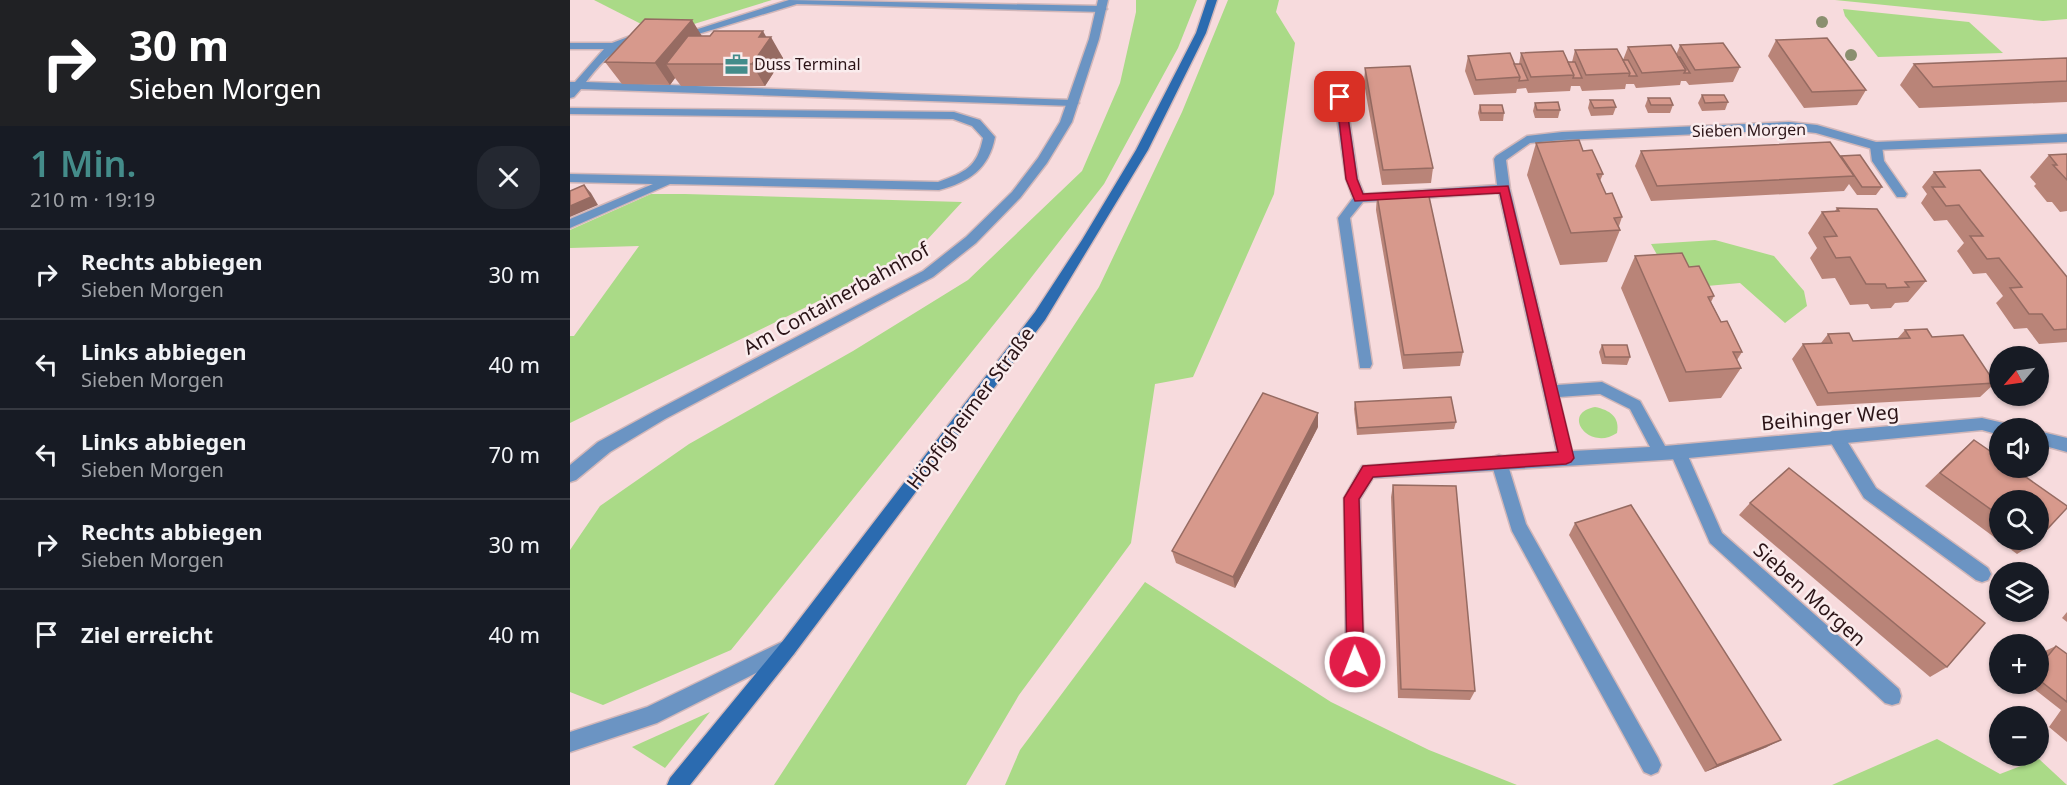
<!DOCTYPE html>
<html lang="de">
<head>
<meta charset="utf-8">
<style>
	:root { --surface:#171b24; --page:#242831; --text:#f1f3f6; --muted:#9ea1a6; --line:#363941; --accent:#448c8a }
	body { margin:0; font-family:"Noto Sans",sans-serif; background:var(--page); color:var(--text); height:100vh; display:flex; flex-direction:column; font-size:22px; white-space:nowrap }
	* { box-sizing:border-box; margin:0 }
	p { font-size:20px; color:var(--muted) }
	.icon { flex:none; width:33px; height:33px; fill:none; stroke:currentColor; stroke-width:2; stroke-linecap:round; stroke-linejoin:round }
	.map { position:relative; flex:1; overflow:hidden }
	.side { display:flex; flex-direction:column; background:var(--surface); width:570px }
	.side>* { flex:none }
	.guide { background:#202124; color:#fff; overflow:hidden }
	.needle { width:39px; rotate:241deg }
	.controls { position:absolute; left:1419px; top:346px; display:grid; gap:12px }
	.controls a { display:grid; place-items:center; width:60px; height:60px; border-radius:50%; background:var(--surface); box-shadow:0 2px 4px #0004; font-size:30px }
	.pin { position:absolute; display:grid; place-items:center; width:51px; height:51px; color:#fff; margin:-26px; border-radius:12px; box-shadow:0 3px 9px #0006 }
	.me { position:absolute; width:66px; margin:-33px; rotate:359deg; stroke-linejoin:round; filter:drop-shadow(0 0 4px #0008) }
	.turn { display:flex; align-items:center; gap:21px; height:126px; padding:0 30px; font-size:27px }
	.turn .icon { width:78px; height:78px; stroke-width:2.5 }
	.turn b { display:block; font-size:42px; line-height:51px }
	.round { display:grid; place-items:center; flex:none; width:63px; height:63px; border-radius:24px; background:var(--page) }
	.headline { display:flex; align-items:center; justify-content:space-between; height:102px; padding:0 30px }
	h1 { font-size:36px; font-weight:600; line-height:45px; color:var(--accent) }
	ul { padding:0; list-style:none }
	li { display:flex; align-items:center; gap:18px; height:90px; padding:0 30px; border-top:2px solid var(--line) }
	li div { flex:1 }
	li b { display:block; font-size:22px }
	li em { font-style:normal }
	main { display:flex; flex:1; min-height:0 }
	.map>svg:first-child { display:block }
	.green { fill:#aada87 }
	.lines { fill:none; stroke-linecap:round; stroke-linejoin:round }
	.lane-casing { stroke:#d2b7b9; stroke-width:3 }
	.street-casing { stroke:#d2b7b9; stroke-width:3 }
	.secondary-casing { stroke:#d2b7b9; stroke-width:3 }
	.lane { fill:#6b94c3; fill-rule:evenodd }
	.street { fill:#6b94c3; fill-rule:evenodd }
	.secondary { fill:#2b6bb0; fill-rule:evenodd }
	.tree { fill:#8a8f6f }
	.wall { fill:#b98478 }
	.shaded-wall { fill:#966b62 }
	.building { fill:#d7998c; stroke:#966b62; stroke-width:1.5 }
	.route { fill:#e11d48; stroke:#92132f; stroke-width:1.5 }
	.labels { text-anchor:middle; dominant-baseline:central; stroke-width:5; stroke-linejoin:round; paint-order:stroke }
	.far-poi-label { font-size:16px; fill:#2b1417; stroke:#faeced; text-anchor:start }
	.far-street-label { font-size:16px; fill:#2b1417; stroke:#faeced }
	.street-label { font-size:20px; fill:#2b1417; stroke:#faeced }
</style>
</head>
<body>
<main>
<section class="side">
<div class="guide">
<div class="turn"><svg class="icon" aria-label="right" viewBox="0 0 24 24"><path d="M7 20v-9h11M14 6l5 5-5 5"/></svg><div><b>30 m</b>Sieben Morgen</div></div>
</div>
<div class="headline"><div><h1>1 Min.</h1><p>210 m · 19:19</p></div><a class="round"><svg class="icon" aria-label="close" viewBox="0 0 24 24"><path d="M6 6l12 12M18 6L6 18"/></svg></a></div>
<ul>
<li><svg class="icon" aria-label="right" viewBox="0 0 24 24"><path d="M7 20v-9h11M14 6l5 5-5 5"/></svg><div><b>Rechts abbiegen</b><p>Sieben Morgen</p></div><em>30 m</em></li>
<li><svg class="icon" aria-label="left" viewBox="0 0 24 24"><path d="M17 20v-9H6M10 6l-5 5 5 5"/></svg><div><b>Links abbiegen</b><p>Sieben Morgen</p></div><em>40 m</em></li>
<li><svg class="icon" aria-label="left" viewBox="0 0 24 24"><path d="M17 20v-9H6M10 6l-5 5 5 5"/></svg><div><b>Links abbiegen</b><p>Sieben Morgen</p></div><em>70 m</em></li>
<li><svg class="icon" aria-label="right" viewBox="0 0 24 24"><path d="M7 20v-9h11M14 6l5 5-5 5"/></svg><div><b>Rechts abbiegen</b><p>Sieben Morgen</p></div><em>30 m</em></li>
<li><svg class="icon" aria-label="arrive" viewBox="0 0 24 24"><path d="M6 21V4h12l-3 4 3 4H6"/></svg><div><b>Ziel erreicht</b></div><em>40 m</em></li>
</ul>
</section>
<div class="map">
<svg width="1497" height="785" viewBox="0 0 1497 785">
	<rect width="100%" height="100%" fill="#f7dbdd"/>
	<!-- green -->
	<g class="green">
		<polygon points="24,0 202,0 111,28 79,28"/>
		<polygon points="566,0 627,0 608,48 534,184 446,297 161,650 33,705 0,692 0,550 30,506 119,444 283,351 398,280 512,171 550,83 566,12"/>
		<polygon points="658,0 709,0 706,12 725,43 704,194 623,377 585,384 561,543 449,695 396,785 204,785 529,287 612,112"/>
		<polygon points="1265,0 1497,0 1497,19 1473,21"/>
		<polygon points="1273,9 1399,22 1433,53 1308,57 1275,16"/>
		<polygon points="81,194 115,194 392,202 344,254 0,423 0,336 4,336 69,246 0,248 0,230"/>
		<polygon points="1145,240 1204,256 1234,291 1237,306 1215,323 1170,283 1137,286 1094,267 1081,244"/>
		<path d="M1025 407C1040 410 1050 417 1047 433 1019 452 990 413 1025 407Z"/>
		<polygon points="575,582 761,702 859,750 947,785 435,785 450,750"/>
		<polygon points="140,712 95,768 62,747"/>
		<polygon points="1367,739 1430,774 1469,759 1497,785 1262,785"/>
	</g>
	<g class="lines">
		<defs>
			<g id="lane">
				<polygon points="219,0 532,6 537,9 532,12 227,4 115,38 106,36"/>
				<path d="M75 34 79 35V39C47 46 36 56 16 82L503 100 509 103 503 106 11 89 4 97 0 98V82H5L34 49H0V43H42L58 37Z"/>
				<path d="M0 108 384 112 410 120 425 137C419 169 399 182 369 190L100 184 0 228V219L83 184 0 182V174L368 182C395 172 407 168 413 138L402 126 383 119 0 114Z"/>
				<polygon points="1306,142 1312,146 1314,161 1337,194 1335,197 1327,197 1302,161 1300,146"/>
				<polygon points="1266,431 1272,433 1306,488 1418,568 1421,574 1418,580 1412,582 1406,580 1294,498 1258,438 1260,433"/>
				<polygon points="1108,445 1114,447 1152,533 1329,689 1331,696 1329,703 1322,705 1315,703 1140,543 1100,452 1102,447"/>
				<polygon points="929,455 935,457 937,462 956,524 1088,758 1091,765 1088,772 1081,775 1074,772 942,531 921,462 923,457"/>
			</g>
			<g id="street">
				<polygon points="528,0 538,0 529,39 502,122 477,163 450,198 406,243 363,277 95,419 40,452 6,480 0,482 0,465 28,442 85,411 353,271 396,237 442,192 468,158 490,122 519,39"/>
				<path d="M770 94 776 97 788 179 794 194 927 185 924 159 926 156 957 136 992 132 1219 122 1247 125 1306 142 1497 134V142L1306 150 1246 133 1219 130 992 140 960 143 936 160 940 189 987 385 1032 382 1070 401 1095 446 1412 418 1438 424 1441 429H1430V435L1412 430 1108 459 803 478 790 499 794 662 792 669 785 671 778 669 776 662 774 498 792 466 987 452 929 193 793 202 780 218 802 364 800 368H790L768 218 783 198 776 179 764 97ZM1030 394 1060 409 1080 447 1002 451 989 397Z"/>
				<polygon points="1468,431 1497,438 1497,452 1468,444"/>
				<polygon points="218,639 224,642 227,648 224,654 87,723 0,752 0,732 77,707"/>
			</g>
			<polygon id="secondary" points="637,0 647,0 636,33 578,150 475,320 224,654 120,785 97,785 100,778 212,642 465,312 512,240 566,150 626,33"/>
		</defs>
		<!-- lane casing -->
		<use href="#lane" class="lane-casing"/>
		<!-- street casing -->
		<use href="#street" class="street-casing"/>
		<!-- secondary casing -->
		<use href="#secondary" class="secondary-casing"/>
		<!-- lane -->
		<use href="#lane" class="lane"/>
		<!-- street -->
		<use href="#street" class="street"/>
		<!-- secondary -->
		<use href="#secondary" class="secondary"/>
	</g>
	<!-- trees -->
	<g class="tree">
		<circle cx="1252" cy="22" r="6"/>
		<circle cx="1281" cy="55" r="6"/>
	</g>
	<!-- wall -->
	<g class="wall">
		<polygon points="132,36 197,37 213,58 195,86 111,86 105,78 100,85 52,84 35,62"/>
		<polygon points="1206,40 1296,90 1287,105 1234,108 1198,56"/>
		<polygon points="1110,45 1170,67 1163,82 1119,85 1116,81 1111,81 1110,85 1066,88 1064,84 1056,84 1055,89 1012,91 1010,86 1001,86 1000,91 958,93 956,88 947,89 946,93 904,95 895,71 898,56 944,64 949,64 951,53 998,62 1002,62 1005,50 1053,60 1058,47 1106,55"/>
		<polygon points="1497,58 1497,102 1349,108 1330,85 1344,64"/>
		<polygon points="795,68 863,168 861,183 812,185 794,83"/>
		<polygon points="1132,95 1158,102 1155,110 1132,111 1128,103"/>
		<polygon points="1078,98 1103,105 1100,113 1078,113 1075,106"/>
		<polygon points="1020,100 1046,107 1043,115 1021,116 1018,108"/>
		<polygon points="965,103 990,110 988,118 965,118 963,111"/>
		<polygon points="910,105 934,113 933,121 910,121 908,113"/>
		<polygon points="966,143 1013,151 1033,174 1030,181 1036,194 1052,217 1049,226 1050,230 1037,262 990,265 957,175"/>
		<polygon points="1071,151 1270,156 1312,187 1306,195 1287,195 1279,184 1274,191 1081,201 1065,166"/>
		<polygon points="1497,154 1497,211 1490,212 1482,202 1477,202 1464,186 1466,184 1460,177 1479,155"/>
		<polygon points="1364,172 1497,277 1497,342 1469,344 1457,328 1444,329 1426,303 1433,296 1416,273 1403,274 1387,251 1394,243 1377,220 1364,221 1351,203 1357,194 1352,187"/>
		<polygon points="807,195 893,352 890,366 833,369 806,210"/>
		<polygon points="1267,208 1356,281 1338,302 1325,303 1321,308 1301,309 1298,304 1280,305 1265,278 1252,279 1240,258 1247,248 1238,233 1252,212 1265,211"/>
		<polygon points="1065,256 1119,267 1144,296 1141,302 1151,322 1172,352 1167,360 1171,368 1151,398 1099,402 1051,288"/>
		<polygon points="1335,330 1362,337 1425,383 1410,397 1247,406 1222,359 1233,344 1251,343 1258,334 1283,341 1327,339"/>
		<polygon points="1032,345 1060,357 1057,365 1032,364 1029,352"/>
		<polygon points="785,402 886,422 884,429 787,435 784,409"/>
		<polygon points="748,427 665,588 606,563 602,551"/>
		<polygon points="1404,440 1430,501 1430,540 1468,540 1465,543 1447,554 1355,486 1388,454"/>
		<polygon points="823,485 905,691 900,700 828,698 821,497"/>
		<polygon points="1180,503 1377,667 1360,677 1169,515"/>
		<polygon points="1005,523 1197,747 1135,772 999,535"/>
		<polygon points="1497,612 1497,622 1492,618"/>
		<polygon points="1486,646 1497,654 1497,742 1479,727 1491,710 1458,684 1468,684 1468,660 1475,651"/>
	</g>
	<!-- shaded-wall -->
	<g class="shaded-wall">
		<polygon points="122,20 135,41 96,64 105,78 100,85 85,63"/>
		<polygon points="193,31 198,40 201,37 213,58 195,86 182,64 189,37"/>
		<polygon points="14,185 21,193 28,205 0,217 0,206"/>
		<polygon points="748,413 748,427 665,588 663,577"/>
		<polygon points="1211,740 1197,747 1135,772 1147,765"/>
	</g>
	<!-- building -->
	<g class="building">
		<polygon points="75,19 122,20 85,63 35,62"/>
		<polygon points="144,31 193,31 189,37 201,37 182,64 96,64 118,36 140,36"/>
		<polygon points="1257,38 1296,90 1242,92 1206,40"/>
		<polygon points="1153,43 1170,67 1125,70 1110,45"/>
		<polygon points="1101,45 1116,70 1072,73 1058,47"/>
		<polygon points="1047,49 1060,73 1016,75 1005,50"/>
		<polygon points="993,51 1004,75 961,77 951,53"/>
		<polygon points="940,53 950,77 906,80 898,56"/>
		<polygon points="1108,57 1110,57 1120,73 1114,73 1116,70"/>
		<polygon points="1497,58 1497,81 1363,87 1344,64"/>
		<polygon points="1053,60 1058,60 1067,76 1059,76 1060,73"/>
		<polygon points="998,62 1005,62 1012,78 1003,78 1004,75"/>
		<polygon points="944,64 951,64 958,80 949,81 950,77"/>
		<polygon points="840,66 863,168 813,170 795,68"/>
		<polygon points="1132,95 1154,95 1158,102 1135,103"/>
		<polygon points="1078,98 1100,98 1103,105 1081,105"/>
		<polygon points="1020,100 1043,100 1046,107 1024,108"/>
		<polygon points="988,102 990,110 967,110 965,103"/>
		<polygon points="910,105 932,105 934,113 911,113"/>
		<polygon points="1009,140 1013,151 1022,150 1033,174 1027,174 1036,194 1042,193 1052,217 1044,218 1050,230 1001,233 966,143"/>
		<polygon points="1260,142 1284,176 1087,186 1071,151"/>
		<polygon points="1497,154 1497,180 1483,165 1487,165 1479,155"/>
		<polygon points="1290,155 1312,187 1292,187 1271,156"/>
		<polygon points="1410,170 1497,277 1497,329 1484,330 1472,314 1459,314 1440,288 1452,287 1429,258 1417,259 1400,236 1413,236 1401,221 1389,205 1376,206 1362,187 1375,187 1364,172"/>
		<polygon points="14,185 21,197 0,206 0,191"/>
		<polygon points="858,192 893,352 834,355 807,195"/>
		<polygon points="1267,208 1307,209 1356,281 1335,282 1339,287 1317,288 1315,284 1296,284 1280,257 1266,258 1254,237 1267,236 1252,212 1269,211"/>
		<polygon points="1112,253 1119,267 1129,266 1144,296 1138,297 1151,322 1157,321 1172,352 1163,352 1171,368 1116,372 1065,256"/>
		<polygon points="1357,329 1362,337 1393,335 1425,383 1258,393 1233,344 1262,343 1258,334 1279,333 1283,341 1340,338 1335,330"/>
		<polygon points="1032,345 1057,345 1060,357 1035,357"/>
		<polygon points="693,393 748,413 663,577 602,551"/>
		<polygon points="881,397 886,422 788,428 785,402"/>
		<polygon points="1404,440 1430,458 1430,468 1443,468 1497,506 1497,508 1468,539 1468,501 1430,501 1430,516 1370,473"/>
		<polygon points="1219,468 1415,623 1377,667 1180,503"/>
		<polygon points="823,485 886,486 905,691 831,689"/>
		<polygon points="1061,505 1211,740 1147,765 1005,523"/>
		<polygon points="1486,646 1497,654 1497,702 1468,679 1468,668"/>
	</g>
	<!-- route -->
	<polygon class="route" points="766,94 775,97 787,179 793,194 938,186 1004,458 1001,462 996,464 803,477 789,499 794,662 791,668 785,671 779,668 777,662 774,498 793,466 988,452 930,193 785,201 776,179"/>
	<!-- icons -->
	<defs>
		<symbol id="office-bare" viewBox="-9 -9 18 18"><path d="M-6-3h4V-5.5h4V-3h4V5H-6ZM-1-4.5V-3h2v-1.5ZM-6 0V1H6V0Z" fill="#448c8a" stroke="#faeced" stroke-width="2.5" paint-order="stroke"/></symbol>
	</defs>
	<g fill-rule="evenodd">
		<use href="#office-bare" x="150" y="48" width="33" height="33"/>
	</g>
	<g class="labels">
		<!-- far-poi labels -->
		<g class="far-poi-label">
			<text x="184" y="64">Duss Terminal</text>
		</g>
		<!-- far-street labels -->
		<g class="far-street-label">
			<text transform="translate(1179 130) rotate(-1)">Sieben Morgen</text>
		</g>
		<!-- street labels -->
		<g class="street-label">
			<text transform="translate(266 298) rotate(-29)">Am Containerbahnhof</text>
			<text transform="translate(400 408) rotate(-53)">Höpfigheimer Straße</text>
			<text transform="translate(1260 417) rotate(-5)">Beihinger Weg</text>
			<text transform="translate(1240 594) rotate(42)">Sieben Morgen</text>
		</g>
	</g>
</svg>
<div class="controls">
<a><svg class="needle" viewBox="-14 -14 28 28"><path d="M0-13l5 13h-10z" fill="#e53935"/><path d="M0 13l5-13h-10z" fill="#9ea1a6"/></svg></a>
<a><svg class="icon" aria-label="sound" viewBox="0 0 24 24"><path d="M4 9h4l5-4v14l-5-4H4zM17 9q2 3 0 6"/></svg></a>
<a><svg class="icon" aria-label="search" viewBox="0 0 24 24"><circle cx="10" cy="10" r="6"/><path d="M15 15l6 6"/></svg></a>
<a><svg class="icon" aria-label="layers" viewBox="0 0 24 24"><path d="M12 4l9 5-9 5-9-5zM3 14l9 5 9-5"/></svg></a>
<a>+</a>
<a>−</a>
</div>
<div class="pin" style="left:770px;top:97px;background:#d93025"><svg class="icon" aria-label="arrive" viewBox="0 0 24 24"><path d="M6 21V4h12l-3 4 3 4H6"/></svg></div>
<svg class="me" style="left:785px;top:662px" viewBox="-20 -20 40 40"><circle r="17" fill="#e11d48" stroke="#fff" stroke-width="3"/><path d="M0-11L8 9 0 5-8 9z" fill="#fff"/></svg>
</div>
</main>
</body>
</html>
